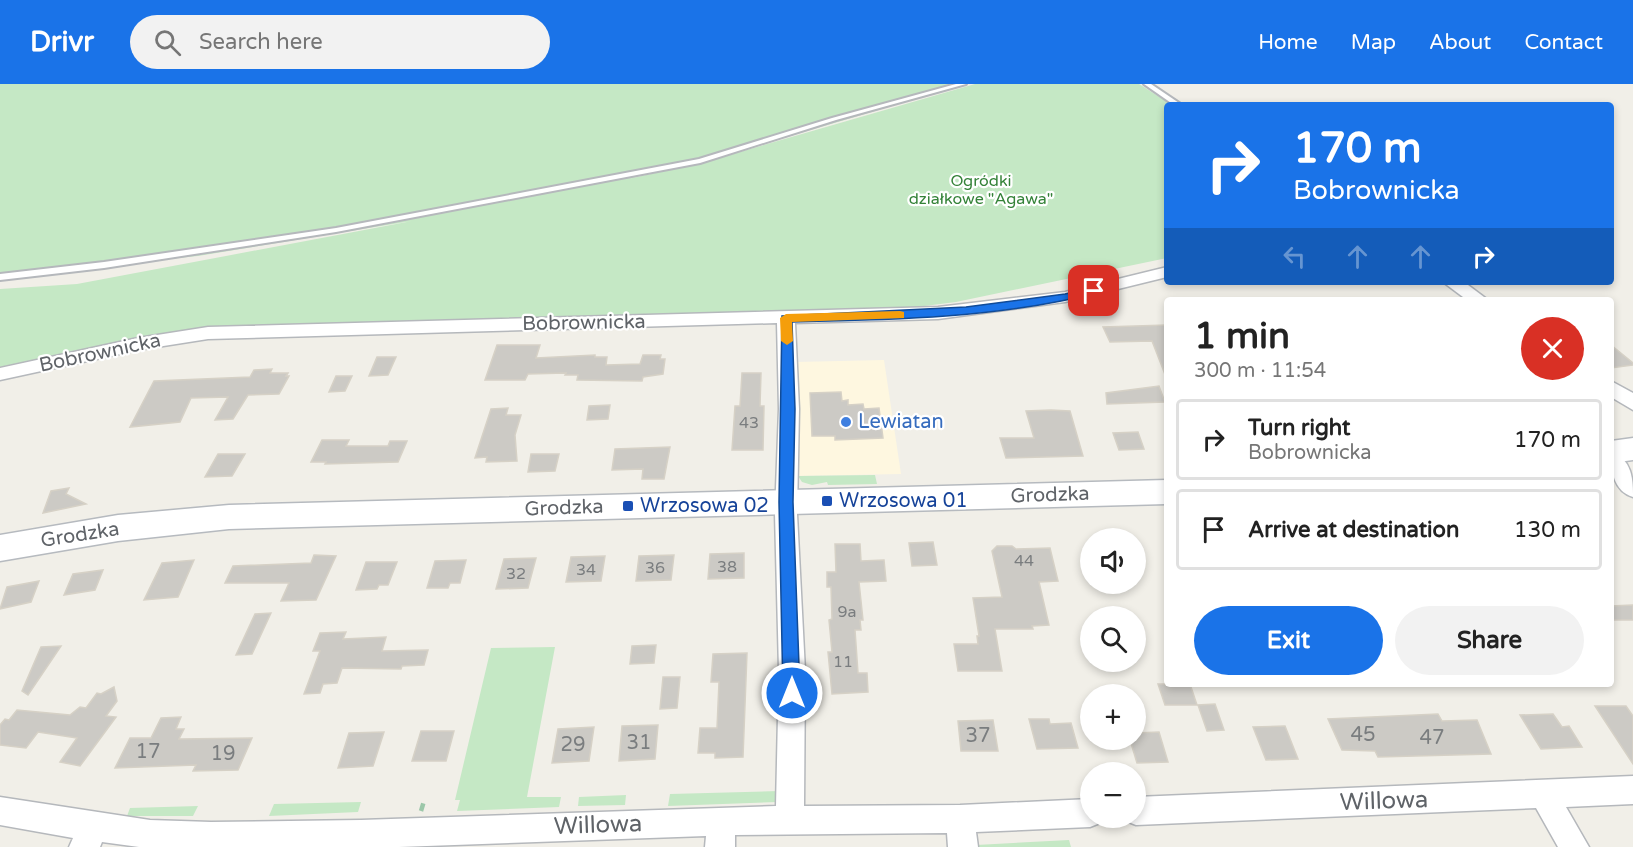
<!DOCTYPE html>
<html lang="en">
<head>
<meta charset="utf-8">
<style>
	:root { --surface:#fff; --page:#f2f2f2; --text:#222; --muted:#767676; --line:#e0e0e0; --accent:#1a73e8 }
	body { margin:0; font-family:"Varela Round",sans-serif; background:var(--page); color:var(--text); height:100vh; display:flex; flex-direction:column; font-size:22px; white-space:nowrap }
	* { box-sizing:border-box; margin:0 }
	p { font-size:20px; color:var(--muted) }
	.icon { flex:none; width:33px; height:33px; fill:none; stroke:currentColor; stroke-width:2; stroke-linecap:round; stroke-linejoin:round }
	.map { position:relative; flex:1; overflow:hidden }
	.panel { position:absolute; left:1164px; top:213px; width:450px; height:390px; display:flex; flex-direction:column; background:var(--surface); border-radius:6px; box-shadow:0 3px 9px #0003 }
	.panel>* { flex:none }
	.guide { position:absolute; left:1164px; top:18px; width:450px; height:183px; border-radius:6px; box-shadow:0 3px 9px #0003; background:#1a73e8; color:#fff; overflow:hidden }
	.buttons { position:absolute; left:1080px; top:444px; display:grid; gap:12px }
	.buttons a { display:grid; place-items:center; width:66px; height:66px; border-radius:50%; background:var(--surface); box-shadow:0 3px 9px #0003; font-size:30px }
	.pin { position:absolute; display:grid; place-items:center; width:51px; height:51px; color:#fff; margin:-26px; border-radius:12px; box-shadow:0 3px 9px #0006 }
	.me { position:absolute; width:66px; margin:-33px; rotate:0deg; stroke-linejoin:round; filter:drop-shadow(0 0 4px #0008) }
	.turn { display:flex; align-items:center; gap:21px; height:126px; padding:0 30px; font-size:27px }
	.turn .icon { width:78px; height:78px; stroke-width:2.5 }
	.turn b { display:block; font-size:42px; line-height:51px }
	.lanes { display:flex; align-items:center; height:57px; padding:0 30px; background:#0003; justify-content:center; gap:30px; direction:ltr }
	.lanes .off { opacity:.35 }
	.round { display:grid; place-items:center; flex:none; width:63px; height:63px; border-radius:32px; background:var(--page) }
	.headline { display:flex; align-items:center; justify-content:space-between; height:102px; padding:0 30px }
	h1 { font-size:36px; font-weight:700; line-height:45px }
	.action { display:flex; gap:12px; margin-top:auto; padding:12px 30px }
	.action a { flex:1; height:69px; border-radius:36px; background:var(--accent); color:#fff; font-size:24px; font-weight:700; line-height:69px; text-align:center }
	.action a+a { background:var(--page); color:var(--text) }
	ul { padding:0; list-style:none }
	li { display:flex; align-items:center; gap:18px; height:81px; margin:0 12px 9px; padding:0 18px; border:3px solid var(--line); border-radius:6px }
	li div { flex:1 }
	li b { display:block; font-size:22px }
	li em { font-style:normal }
	header { display:flex; align-items:center; gap:36px; box-sizing:border-box; height:84px; padding:0 30px; background:var(--accent); color:#fff }
	header strong { font-size:28px }
	nav { display:flex; gap:33px; margin-inline-start:auto; font-size:21px }
	.search { width:420px; height:54px; background:var(--page); display:flex; align-items:center; gap:15px; box-sizing:border-box; padding:0 21px; border-radius:33px; color:var(--muted); font-size:22px }
	.map>svg:first-child { display:block }
	.commercial { fill:#fef7e0 }
	.green { fill:#c5e8c5 }
	.building { fill:#cccac5; stroke:#d6d1c6; stroke-width:1.5 }
	.lines { fill:none; stroke-linecap:round; stroke-linejoin:round }
	.lane-casing { stroke:#b5b8bc; stroke-width:4 }
	.street-casing { stroke:#b5b8bc; stroke-width:3 }
	.secondary-casing { stroke:#b6babf; stroke-width:3 }
	.path { stroke:#9cc7a9; stroke-width:4.5; stroke-dasharray:8 4; stroke-linecap:butt }
	.lane { fill:#fff; fill-rule:evenodd }
	.street { fill:#fff; fill-rule:evenodd }
	.secondary { fill:#fff; fill-rule:evenodd }
	.route { fill:#1a73e8; stroke:#114b97; stroke-width:1.5 }
	.slow { fill:#f59e0b }
	.shop-dot { fill:#3f7fe0; stroke:#fff; stroke-width:2 }
	.transit-dot { fill:#1a4fb4; stroke:#fff; stroke-width:2 }
	.labels { text-anchor:middle; dominant-baseline:central; stroke-width:4.5; stroke-linejoin:round; paint-order:stroke }
	.far-park-label { font-size:16px; fill:#348238; stroke:#fff }
	.number-label { font-size:16px; fill:#7a7d7f }
	.street-label { font-size:20px; fill:#5f6368; stroke:#fff }
	.shop-label { font-size:20px; fill:#366cbe; stroke:#fff; text-anchor:start }
	.transit-label { font-size:20px; fill:#164399; stroke:#fff; text-anchor:start }
	.near-number-label { font-size:20px; fill:#7a7d7f }
	.near-street-label { font-size:24px; fill:#5f6368; stroke:#fff }
</style>
</head>
<body>
<header>
<strong>Drivr</strong>
<div class="search"><svg class="icon" aria-label="search" viewBox="0 0 24 24"><circle cx="10" cy="10" r="6"/><path d="M15 15l6 6"/></svg>Search here</div>
<nav><a>Home</a><a>Map</a><a>About</a><a>Contact</a></nav>
</header>
<div class="map">
<svg width="1633" height="763" viewBox="0 0 1633 763">
	<rect width="100%" height="100%" fill="#f1efe8"/>
	<!-- commercial -->
	<polygon class="commercial" points="884,276 901,390 795,392 795,278"/>
	<!-- green -->
	<g class="green">
		<polygon points="0,0 967,0 763,60 628,95 705,78 975,0 1139,0 1172,21 1167,21 1167,174 956,218 877,228 138,254 0,283 0,205 77,200 412,137 198,172 0,192"/>
		<polygon points="875,391 877,400 828,401 827,398 812,401 802,398 798,392"/>
		<polygon points="555,563 527,713 561,713 559,723 457,727 460,716 455,716 491,564"/>
		<polygon points="779,707 778,718 668,722 670,710"/>
		<polygon points="626,711 625,721 578,722 579,713"/>
		<polygon points="361,718 358,728 269,732 274,720"/>
		<polygon points="198,722 193,732 127,732 130,724"/>
		<polygon points="1069,756 1071,763 977,763 976,761"/>
	</g>
	<!-- building -->
	<g class="building">
		<polygon points="1167,241 1166,293 1152,257 1110,258 1103,243"/>
		<polygon points="497,261 540,261 536,274 595,271 595,273 607,273 606,281 640,280 643,271 661,271 660,275 665,275 663,290 643,293 642,297 577,296 578,291 565,291 566,289 528,290 525,296 485,296"/>
		<polygon points="1611,261 1633,279 1633,281 1611,284"/>
		<polygon points="377,273 396,273 388,291 369,292"/>
		<polygon points="272,285 270,289 288,289 286,292 289,292 279,310 248,311 233,335 215,336 228,313 191,314 180,338 130,343 154,297 250,293 254,286"/>
		<polygon points="742,289 761,289 760,322 764,322 763,366 732,366 735,322 740,322"/>
		<polygon points="336,292 352,292 345,307 329,308"/>
		<polygon points="1159,302 1165,318 1107,320 1106,309"/>
		<polygon points="841,308 842,317 848,316 848,321 863,320 864,325 879,324 883,354 835,356 835,352 812,352 810,309"/>
		<polygon points="610,321 608,335 587,336 589,322"/>
		<polygon points="508,324 506,331 521,331 515,351 517,377 486,378 487,373 475,374 491,325"/>
		<polygon points="1051,326 1070,327 1083,372 1006,374 1000,354 1034,354 1026,327"/>
		<polygon points="1138,348 1144,365 1119,366 1113,349"/>
		<polygon points="322,356 349,356 346,362 388,362 390,357 407,357 398,378 325,380 326,378 311,378"/>
		<polygon points="670,363 664,395 642,395 643,385 612,386 615,365"/>
		<polygon points="218,370 245,370 232,392 205,393"/>
		<polygon points="531,370 559,370 555,387 528,388"/>
		<polygon points="69,404 66,410 86,420 43,429 51,407"/>
		<polygon points="933,458 937,481 912,482 909,459"/>
		<polygon points="835,460 860,460 861,477 884,476 886,497 859,498 863,536 860,536 861,546 855,546 858,589 867,589 868,608 832,610 828,568 832,568 829,536 832,535 831,503 827,503 827,488 836,488"/>
		<polygon points="997,462 1012,462 1016,465 1050,464 1058,497 1039,498 1049,541 1032,542 1033,545 995,545 1002,587 958,587 954,560 978,560 977,552 979,552 973,514 1002,513 992,467"/>
		<polygon points="744,469 744,494 708,495 710,470"/>
		<polygon points="314,471 336,472 316,516 281,517 289,499 225,499 233,482 311,479"/>
		<polygon points="674,471 671,496 636,497 639,472"/>
		<polygon points="605,472 601,497 566,498 571,473"/>
		<polygon points="536,474 528,504 496,505 504,475"/>
		<polygon points="194,476 178,513 144,516 162,479"/>
		<polygon points="466,476 460,499 450,499 448,504 427,504 435,477"/>
		<polygon points="366,478 397,478 388,501 379,501 377,505 356,506"/>
		<polygon points="103,486 95,506 64,511 73,490"/>
		<polygon points="39,497 31,518 0,525 7,503"/>
		<polygon points="1633,521 1633,536 1611,536 1611,522"/>
		<polygon points="271,529 252,570 236,571 255,530"/>
		<polygon points="346,548 343,555 386,553 382,567 428,566 424,581 402,582 401,585 342,584 337,599 323,600 320,609 304,610 320,567 313,567 320,549"/>
		<polygon points="656,561 654,579 630,580 632,562"/>
		<polygon points="61,562 28,611 22,607 41,563"/>
		<polygon points="747,569 743,673 715,674 715,669 698,669 700,644 717,644 719,598 711,598 713,570"/>
		<polygon points="663,593 680,593 677,624 660,625"/>
		<polygon points="1158,600 1190,600 1197,621 1165,621"/>
		<polygon points="114,603 117,617 106,632 116,633 80,682 60,678 77,654 38,648 26,664 0,661 0,641 5,635 9,636 17,626 70,631 80,623 86,624 97,609 101,610"/>
		<polygon points="1215,620 1224,646 1207,647 1198,621"/>
		<polygon points="1595,622 1626,622 1633,632 1633,680"/>
		<polygon points="1438,630 1442,637 1477,636 1491,670 1378,673 1375,667 1342,666 1328,635"/>
		<polygon points="1553,630 1562,643 1569,642 1582,663 1541,665 1520,631"/>
		<polygon points="181,633 176,645 184,645 179,655 252,654 238,686 193,687 196,681 115,684 130,654 151,654 161,634"/>
		<polygon points="1029,635 1049,635 1050,640 1071,639 1078,664 1037,665"/>
		<polygon points="993,636 998,667 961,667 958,637"/>
		<polygon points="658,641 655,675 619,677 622,642"/>
		<polygon points="1285,642 1298,675 1266,676 1253,643"/>
		<polygon points="594,643 589,677 552,679 558,645"/>
		<polygon points="421,647 454,647 446,677 412,677"/>
		<polygon points="384,648 373,682 338,684 349,649"/>
		<polygon points="1159,648 1168,678 1137,679 1130,656 1136,656 1136,649"/>
	</g>
	<g class="lines">
		<defs>
			<g id="lane">
				<polygon points="956,0 966,0 836,36 700,79 336,148 104,184 0,196 0,190 104,178 336,144 699,75 832,34"/>
				<polygon points="1144,0 1151,0 1182,21 1174,21"/>
			</g>
			<g id="street">
				<polygon points="1167,183 1167,193 1065,218 938,235 795,239 799,325 797,430 805,587 804,722 960,721 1090,715 1090,734 1102,734 1100,739 1090,743 976,748 978,763 948,763 947,749 735,751 735,763 705,763 706,752 399,763 139,763 102,758 100,763 69,763 73,754 0,741 0,713 150,736 211,738 361,736 776,722 779,587 775,430 779,325 777,239 208,255 138,266 0,296 0,284 138,254 208,243 938,223 1065,208"/>
				<polygon points="1443,198 1464,198 1488,216 1467,216"/>
				<polygon points="1611,297 1633,309 1633,326 1611,313"/>
				<path d="M1611 368C1632 375 1633 395 1633 413 1613 407 1611 386 1611 368Z"/>
				<polygon points="1633,692 1633,720 1566,723 1589,763 1558,763 1536,724 1136,741 1126,737 1125,734 1136,734 1136,713"/>
			</g>
			<g id="secondary">
				<polygon points="1633,354 1633,376 1611,379 1611,357"/>
				<polygon points="1167,396 1167,420 229,445 118,457 0,477 0,451 118,431 229,421"/>
			</g>
		</defs>
		<!-- lane casing -->
		<use href="#lane" class="lane-casing"/>
		<!-- street casing -->
		<use href="#street" class="street-casing"/>
		<!-- secondary casing -->
		<use href="#secondary" class="secondary-casing"/>
		<!-- path -->
		<polyline class="path" points="421,727 424,717"/>
		<!-- lane -->
		<use href="#lane" class="lane"/>
		<!-- street -->
		<use href="#street" class="street"/>
		<!-- secondary -->
		<use href="#secondary" class="secondary"/>
	</g>
	<!-- route -->
	<path class="route" d="M1094 203 1099 207 1097 209C998 234 894 236 792 238L795 325 793 418 800 609 797 614 792 617 786 614 783 609 779 418 782 232 966 223 1065 210Z"/>
	<!-- slow -->
	<polygon class="slow" points="900,227 904,228 904,234 792,238 793,257 787,261 781,257 780,234 786,230"/>
	<!-- markers -->
	<circle class="shop-dot" cx="846" cy="338" r="6"/>
	<g class="transit-dot">
		<rect x="821" y="411" width="12" height="12" rx="3"/>
		<rect x="622" y="416" width="12" height="12" rx="3"/>
	</g>
	<g class="labels">
		<!-- far-park labels -->
		<g class="far-park-label">
			<text x="981" y="97">Ogródki<tspan x="981" dy="18">działkowe "Agawa"</tspan></text>
		</g>
		<!-- number labels -->
		<g class="number-label">
			<text x="749" y="339">43</text>
			<text x="1024" y="477">44</text>
			<text x="727" y="483">38</text>
			<text x="655" y="484">36</text>
			<text x="586" y="486">34</text>
			<text x="516" y="490">32</text>
			<text x="847" y="528">9a</text>
			<text x="843" y="578">11</text>
		</g>
		<!-- street labels -->
		<g class="street-label">
			<text transform="translate(584 239) rotate(-1)">Bobrownicka</text>
			<text transform="translate(100 269) rotate(-12)">Bobrownicka</text>
			<text transform="translate(1050 411) rotate(-2)">Grodzka</text>
			<text transform="translate(564 424) rotate(-2)">Grodzka</text>
			<text transform="translate(80 451) rotate(-9)">Grodzka</text>
		</g>
		<!-- shop labels -->
		<g class="shop-label">
			<text x="858" y="338">Lewiatan</text>
		</g>
		<!-- transit labels -->
		<g class="transit-label">
			<text x="839" y="417">Wrzosowa 01</text>
			<text x="640" y="422">Wrzosowa 02</text>
		</g>
		<!-- near-number labels -->
		<g class="near-number-label">
			<text x="1363" y="651">45</text>
			<text x="978" y="652">37</text>
			<text x="1432" y="654">47</text>
			<text x="639" y="659">31</text>
			<text x="573" y="661">29</text>
			<text x="148" y="668">17</text>
			<text x="223" y="670">19</text>
		</g>
		<!-- near-street labels -->
		<g class="near-street-label">
			<text transform="translate(1384 717) rotate(-2)">Willowa</text>
			<text transform="translate(598 741) rotate(-2)">Willowa</text>
		</g>
	</g>
</svg>
<div class="buttons">
<a><svg class="icon" aria-label="sound" viewBox="0 0 24 24"><path d="M4 9h4l5-4v14l-5-4H4zM17 9q2 3 0 6"/></svg></a>
<a><svg class="icon" aria-label="search" viewBox="0 0 24 24"><circle cx="10" cy="10" r="6"/><path d="M15 15l6 6"/></svg></a>
<a>+</a>
<a>−</a>
</div>
<div class="pin" style="left:1094px;top:207px;background:#d93025"><svg class="icon" aria-label="arrive" viewBox="0 0 24 24"><path d="M6 21V4h12l-3 4 3 4H6"/></svg></div>
<svg class="me" style="left:792px;top:609px" viewBox="-20 -20 40 40"><circle r="17" fill="#1a73e8" stroke="#fff" stroke-width="3"/><path d="M0-11L8 9 0 5-8 9z" fill="#fff"/></svg>
<div class="guide">
<div class="turn"><svg class="icon" aria-label="right" viewBox="0 0 24 24"><path d="M7 20v-9h11M14 6l5 5-5 5"/></svg><div><b>170 m</b>Bobrownicka</div></div>
<div class="lanes"><svg class="icon off" aria-label="left" viewBox="0 0 24 24"><path d="M17 20v-9H6M10 6l-5 5 5 5"/></svg><svg class="icon off" aria-label="ahead" viewBox="0 0 24 24"><path d="M12 20V5M6 11l6-6 6 6"/></svg><svg class="icon off" aria-label="ahead" viewBox="0 0 24 24"><path d="M12 20V5M6 11l6-6 6 6"/></svg><svg class="icon" aria-label="right" viewBox="0 0 24 24"><path d="M7 20v-9h11M14 6l5 5-5 5"/></svg></div>
</div>
<section class="panel">
<div class="headline"><div><h1>1 min</h1><p>300 m · 11:54</p></div><a class="round" style="background:#d93025;color:#fff"><svg class="icon" aria-label="close" viewBox="0 0 24 24"><path d="M6 6l12 12M18 6L6 18"/></svg></a></div>
<ul>
<li><svg class="icon" aria-label="right" viewBox="0 0 24 24"><path d="M7 20v-9h11M14 6l5 5-5 5"/></svg><div><b>Turn right</b><p>Bobrownicka</p></div><em>170 m</em></li>
<li><svg class="icon" aria-label="arrive" viewBox="0 0 24 24"><path d="M6 21V4h12l-3 4 3 4H6"/></svg><div><b>Arrive at destination</b></div><em>130 m</em></li>
</ul>
<div class="action"><a>Exit</a><a>Share</a></div>
</section>
</div>
</body>
</html>
